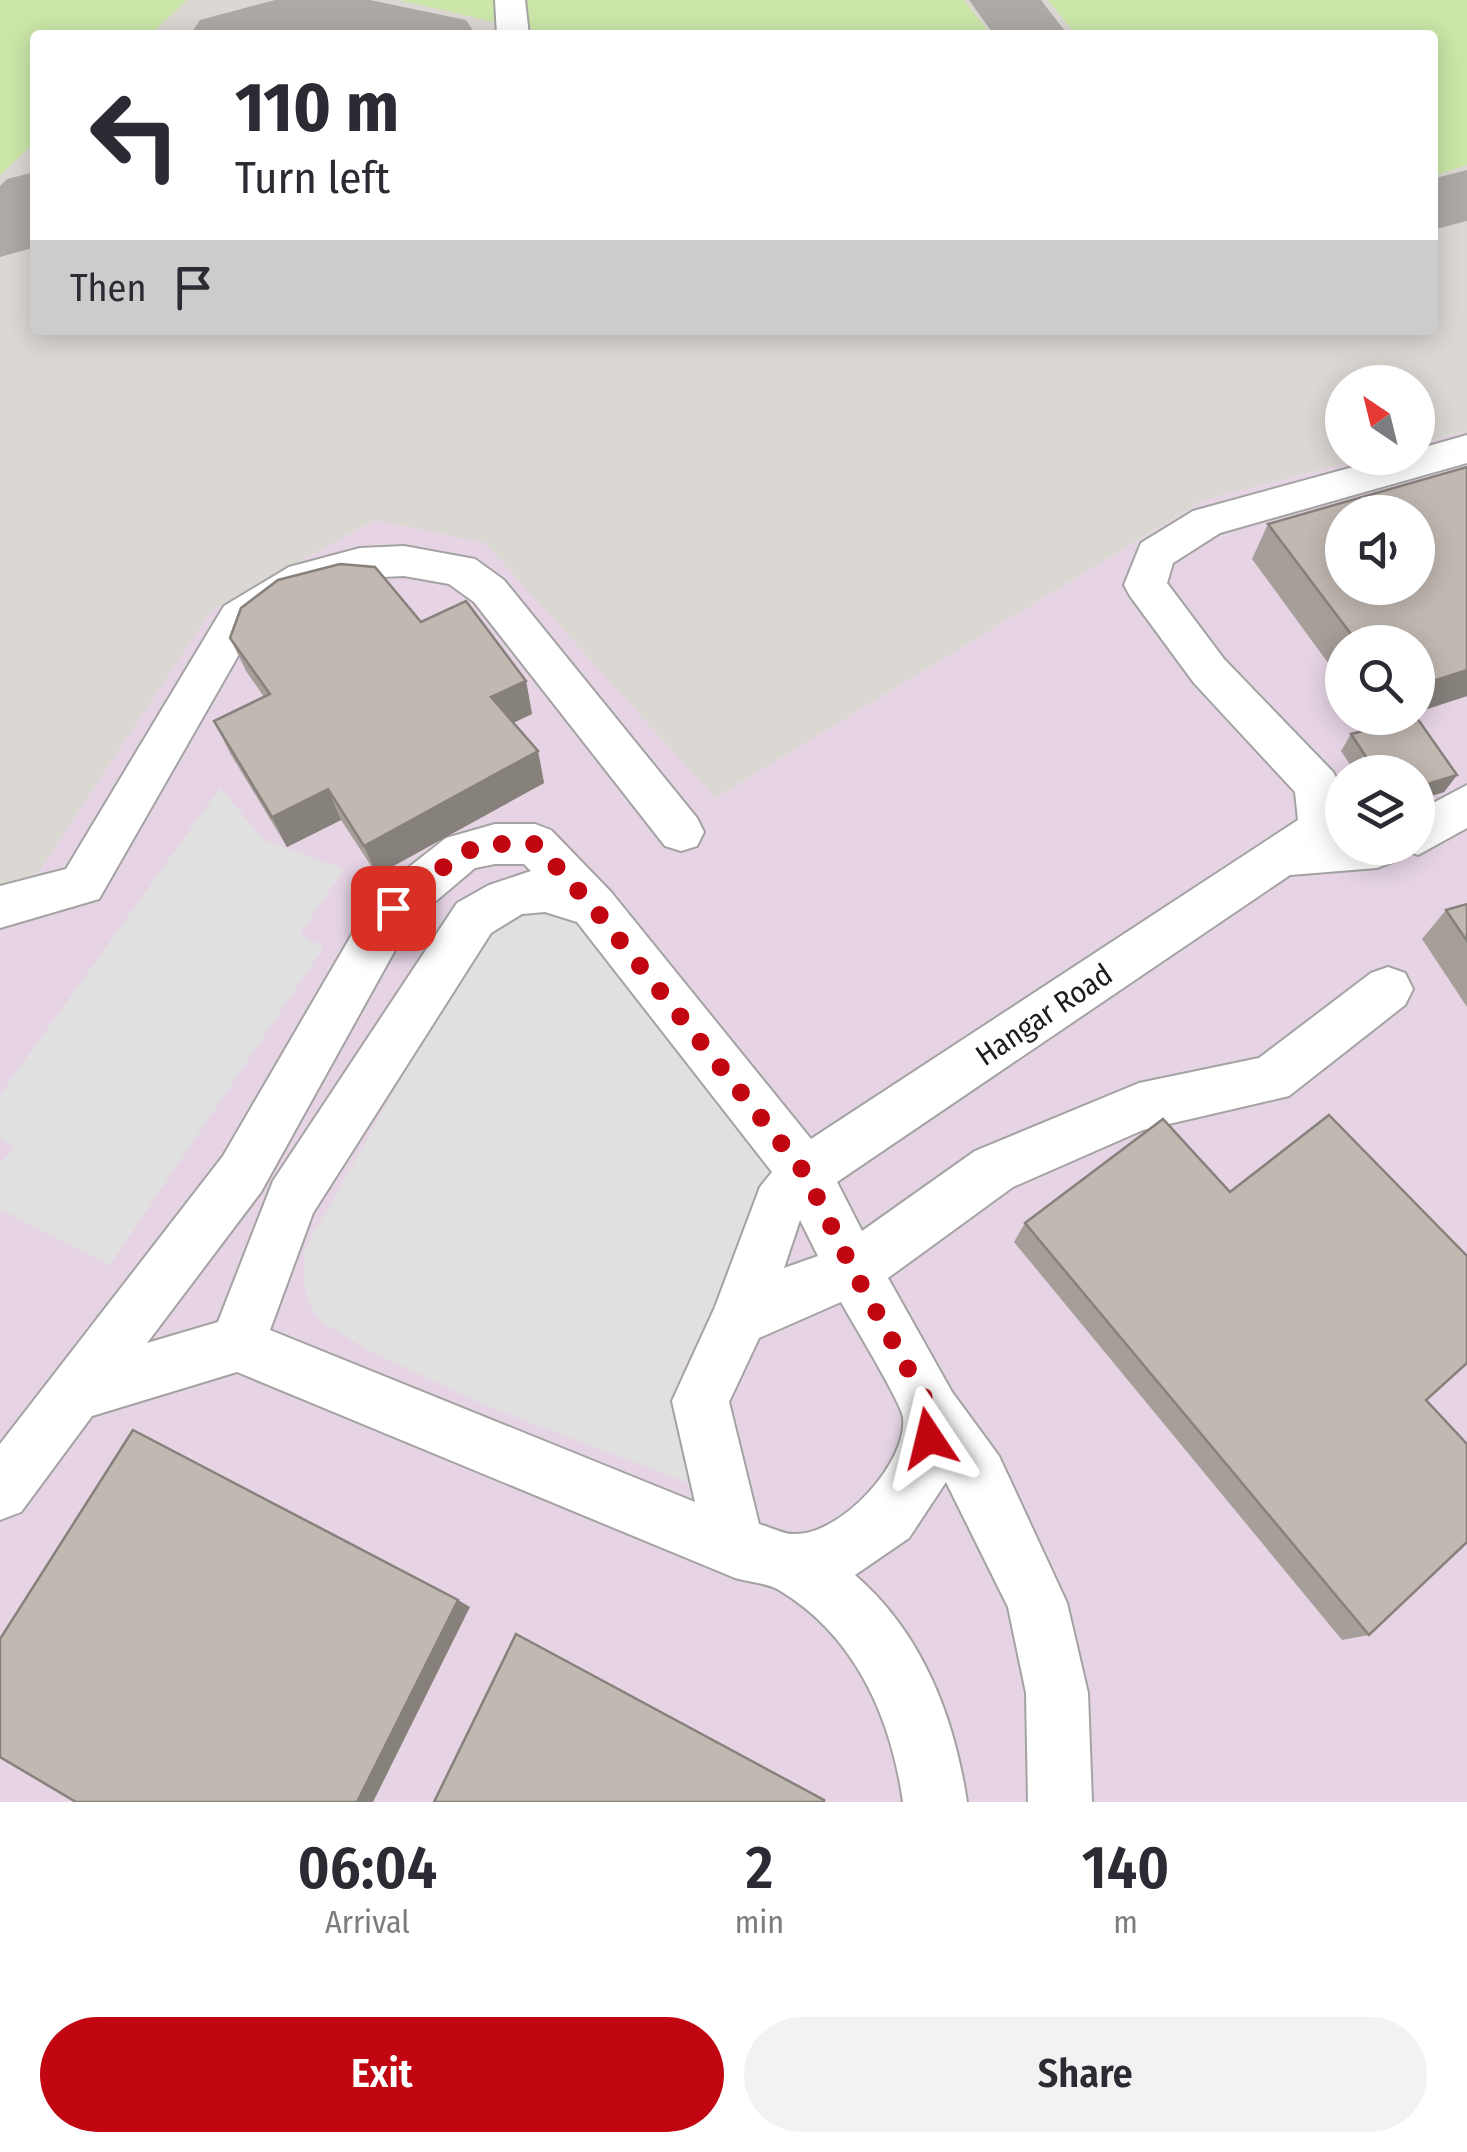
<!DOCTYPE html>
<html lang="en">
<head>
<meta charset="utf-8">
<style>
	:root { --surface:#fff; --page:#f2f2f3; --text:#2b2b33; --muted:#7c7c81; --accent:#c10612 }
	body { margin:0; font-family:"Fira Sans Condensed",sans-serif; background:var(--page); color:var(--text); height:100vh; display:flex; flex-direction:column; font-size:38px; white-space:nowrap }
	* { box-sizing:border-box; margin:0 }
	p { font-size:32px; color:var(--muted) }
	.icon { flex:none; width:55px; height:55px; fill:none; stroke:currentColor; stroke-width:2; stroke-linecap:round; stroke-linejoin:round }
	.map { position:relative; height:1802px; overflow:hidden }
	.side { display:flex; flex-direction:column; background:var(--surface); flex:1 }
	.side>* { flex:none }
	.banner { position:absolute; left:30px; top:30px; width:1408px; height:305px; border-radius:10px; box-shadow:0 5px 25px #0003; background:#fff; color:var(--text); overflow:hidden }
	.needle { width:65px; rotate:325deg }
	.tools { position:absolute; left:1325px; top:365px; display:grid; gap:20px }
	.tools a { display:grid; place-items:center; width:110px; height:110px; border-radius:50%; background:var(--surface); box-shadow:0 5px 25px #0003; font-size:50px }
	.pin { position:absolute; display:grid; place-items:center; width:85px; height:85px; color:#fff; margin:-42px; border-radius:20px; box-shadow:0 5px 15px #0006 }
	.me { position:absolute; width:110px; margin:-55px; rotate:350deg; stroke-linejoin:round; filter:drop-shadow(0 0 8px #0008) }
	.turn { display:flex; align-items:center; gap:35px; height:210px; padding:0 40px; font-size:45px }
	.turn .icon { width:130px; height:130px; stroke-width:2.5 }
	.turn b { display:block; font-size:70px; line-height:85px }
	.then { display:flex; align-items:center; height:95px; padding:0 40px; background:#0003; gap:20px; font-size:38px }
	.eta { display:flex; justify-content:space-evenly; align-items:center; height:170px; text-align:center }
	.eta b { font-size:60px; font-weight:600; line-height:70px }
	.cta { display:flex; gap:20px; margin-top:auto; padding:20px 40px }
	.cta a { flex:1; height:115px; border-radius:60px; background:var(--accent); color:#fff; font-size:40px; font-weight:600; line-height:115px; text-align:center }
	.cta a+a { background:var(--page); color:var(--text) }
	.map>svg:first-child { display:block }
	.industrial { fill:#e6d4e4; fill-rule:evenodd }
	.airport { fill:#dbd8d3; fill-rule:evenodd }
	.grass { fill:#cbe6a8 }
	.parking { fill:#e0e0e0 }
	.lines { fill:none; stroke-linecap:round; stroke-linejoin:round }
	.taxiway { fill:#aca9a6; fill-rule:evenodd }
	.minor-casing { stroke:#a3a3a3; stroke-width:4 }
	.minor { fill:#fff; fill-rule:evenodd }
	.wall { fill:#a69e98 }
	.shaded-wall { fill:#87817c }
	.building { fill:#c1b8b1; stroke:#87817c; stroke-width:2.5; fill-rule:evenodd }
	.route { stroke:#c10612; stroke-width:18; stroke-dasharray:0 32.4 }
	.labels { text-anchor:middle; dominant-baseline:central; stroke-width:8; stroke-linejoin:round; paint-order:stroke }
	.street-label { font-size:30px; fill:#1c1c1c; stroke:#fff }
</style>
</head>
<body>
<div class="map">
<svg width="1467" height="1802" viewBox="0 0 1467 1802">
	<rect width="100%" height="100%" fill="#ede8e1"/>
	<!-- industrial -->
	<path class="industrial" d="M1467 431V1802H0V895L38 872 212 610 375 520 485 542 715 798 1204 500 1366 458H1418V444ZM1342 512H1418V588H1342ZM1342 642H1418V718H1342ZM1342 772H1418V848H1342Z"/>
	<!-- airport -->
	<path class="airport" d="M0 0H1467V431L1418 444V382H1342V458H1366L1204 500 715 798 485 543 375 520 212 610 38 873 13 894 0 895ZM35 35H1432V330H35Z"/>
	<!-- grass -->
	<g class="grass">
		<polygon points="0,0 187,0 150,35 35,35 35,142 0,175"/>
		<polygon points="400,0 964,0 991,35 550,35"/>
		<polygon points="1048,0 1467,0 1467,165 1433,176 1432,35 1076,35"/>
	</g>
	<!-- parking -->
	<g class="parking">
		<polygon points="220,788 264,840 344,869 300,934 324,947 110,1265 0,1209 0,1164 14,1147 0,1139 0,1095"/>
		<polygon points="531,910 566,918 597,933 778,1179 682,1371 691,1484 484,1405 366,1349 323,1323 312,1309 304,1286 304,1251 484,931"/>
	</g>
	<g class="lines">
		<!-- taxiway -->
		<g class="taxiway">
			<polygon points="275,0 370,0 466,20 476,35 190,35 200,20"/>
			<polygon points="969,0 1041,0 1068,35 994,35"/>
			<polygon points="1467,170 1467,221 1432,230 1432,179"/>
			<polygon points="35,172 35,243 29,249 0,257 0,186 7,179"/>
		</g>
		<defs>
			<g id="minor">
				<polygon points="495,0 525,0 529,35 497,35"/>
				<path d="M1467 435V463L1220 533 1173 563 1167 583 1224 659 1333 772 1340 785 1342 848H1400L1393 862 1377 868 1290 875 837 1182 862 1231 975 1151 1139 1083 1259 1058 1371 973 1388 967 1405 973 1413 989 1405 1005 1289 1096 1143 1130 1013 1187 888 1278 952 1392 999 1456 1067 1603 1088 1693 1092 1802H1028L1026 1693 1008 1607 946 1482 909 1538 855 1575C922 1633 954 1716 967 1802H903C891 1718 856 1636 779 1590 767 1583 749 1582 735 1578L237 1372 92 1416 21 1512 0 1520V1444L223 1156 376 893 446 838 495 824H535L551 830 611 892 811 1139 1298 820 1295 792 1194 683 1130 596 1124 585 1141 543 1193 511 1386 458H1418V449ZM495 864H524L531 871 489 885 457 903 273 1181 218 1322 147 1343 261 1192 410 923 475 868ZM545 912 577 922 772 1172 760 1187 715 1307 672 1401 695 1502 270 1330 313 1213 491 933 522 914ZM800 1220 818 1256 784 1268ZM841 1302C852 1322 901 1402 903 1417 908 1463 841 1534 796 1534 785 1535 770 1527 759 1524L729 1402 759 1338Z"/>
				<polygon points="404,546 475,559 504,580 697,818 704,832 697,846 681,851 665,846 474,602 449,584 404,576 360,578 317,590 254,628 99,899 0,928 0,886 66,869 224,606 289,567 360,548"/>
				<polygon points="1467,785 1467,828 1418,855 1402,849 1418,848 1418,811"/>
			</g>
		</defs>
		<!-- minor casing -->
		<use href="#minor" class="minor-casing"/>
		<!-- minor -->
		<use href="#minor" class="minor"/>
	</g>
	<!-- wall -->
	<g class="wall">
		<polygon points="1467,467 1467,696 1418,712 1418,642 1342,642 1342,682 1252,559 1268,524"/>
		<polygon points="421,622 526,681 532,714 513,723 538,751 544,783 377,875 341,820 287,847 230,753 214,721 264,697 246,671 230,638"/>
		<polygon points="1368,718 1399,718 1374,726"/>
		<polygon points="1412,718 1417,718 1457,775 1444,792 1418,800 1418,772 1355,772 1341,751 1351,734"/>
		<polygon points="1467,904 1467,1007 1422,939 1446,910"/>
		<polygon points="1230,1192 1426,1400 1369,1635 1342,1640 1014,1242 1025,1223"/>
	</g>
	<!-- shaded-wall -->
	<g class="shaded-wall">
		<polygon points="1467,670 1467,696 1418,712 1418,686"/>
		<polygon points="526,681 532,714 498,730 491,697"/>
		<polygon points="1379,718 1399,718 1374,726"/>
		<polygon points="538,751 544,783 377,875 364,846"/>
		<polygon points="1457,775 1444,792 1418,800 1418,787"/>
		<polygon points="328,789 341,820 287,847 272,817"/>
		<polygon points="458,1600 470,1607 373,1802 357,1802"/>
	</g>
	<!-- building -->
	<g class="building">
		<path d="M1467 467V670L1418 686V642H1357L1268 524ZM1342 512H1418V588H1342Z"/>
		<polygon points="340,564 375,567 421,622 466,601 526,681 491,697 538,751 364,846 328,789 272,817 214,721 270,694 230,638 241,608 278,580"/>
		<polygon points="1412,718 1417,718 1457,775 1418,787 1418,772 1376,772 1351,734"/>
		<polygon points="1467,904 1467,941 1446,910"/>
		<polygon points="1329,1115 1467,1256 1467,1363 1426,1400 1467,1444 1467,1542 1369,1635 1025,1223 1163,1119 1230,1192"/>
		<polygon points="133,1430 458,1600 357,1802 76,1802 0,1757 0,1639"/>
		<polygon points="516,1634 824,1800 824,1802 434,1802"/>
	</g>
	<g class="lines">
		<!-- route -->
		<polyline class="route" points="393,908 462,852 495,844 536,844 594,908 805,1173 853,1270 932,1412 929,1438"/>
	</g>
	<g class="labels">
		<!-- street labels -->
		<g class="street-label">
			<text transform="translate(1044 1015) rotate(-34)">Hangar Road</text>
		</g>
	</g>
</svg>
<div class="tools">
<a><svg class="needle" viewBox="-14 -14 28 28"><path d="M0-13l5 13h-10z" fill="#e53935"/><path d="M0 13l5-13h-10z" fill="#7c7c81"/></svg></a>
<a><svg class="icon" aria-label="sound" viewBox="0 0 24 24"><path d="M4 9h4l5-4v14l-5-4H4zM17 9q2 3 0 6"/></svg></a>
<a><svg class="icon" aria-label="search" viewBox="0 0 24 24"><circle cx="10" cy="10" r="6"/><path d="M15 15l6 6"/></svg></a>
<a><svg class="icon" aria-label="layers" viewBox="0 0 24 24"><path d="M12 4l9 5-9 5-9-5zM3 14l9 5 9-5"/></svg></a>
</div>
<div class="pin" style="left:393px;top:908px;background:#d93025"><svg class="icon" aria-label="arrive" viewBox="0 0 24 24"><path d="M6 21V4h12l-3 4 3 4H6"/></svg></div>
<svg class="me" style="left:929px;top:1438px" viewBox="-20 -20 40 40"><path d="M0-17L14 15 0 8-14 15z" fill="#c10612" stroke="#fff" stroke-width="4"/></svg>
<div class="banner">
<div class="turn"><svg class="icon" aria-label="left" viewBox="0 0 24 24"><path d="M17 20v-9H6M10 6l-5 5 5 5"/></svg><div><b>110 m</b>Turn left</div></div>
<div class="then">Then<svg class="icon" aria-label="arrive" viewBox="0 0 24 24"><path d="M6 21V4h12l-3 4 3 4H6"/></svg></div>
</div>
</div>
<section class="side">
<div class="eta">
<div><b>06:04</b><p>Arrival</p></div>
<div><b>2</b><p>min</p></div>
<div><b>140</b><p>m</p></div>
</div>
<div class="cta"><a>Exit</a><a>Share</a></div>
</section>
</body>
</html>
